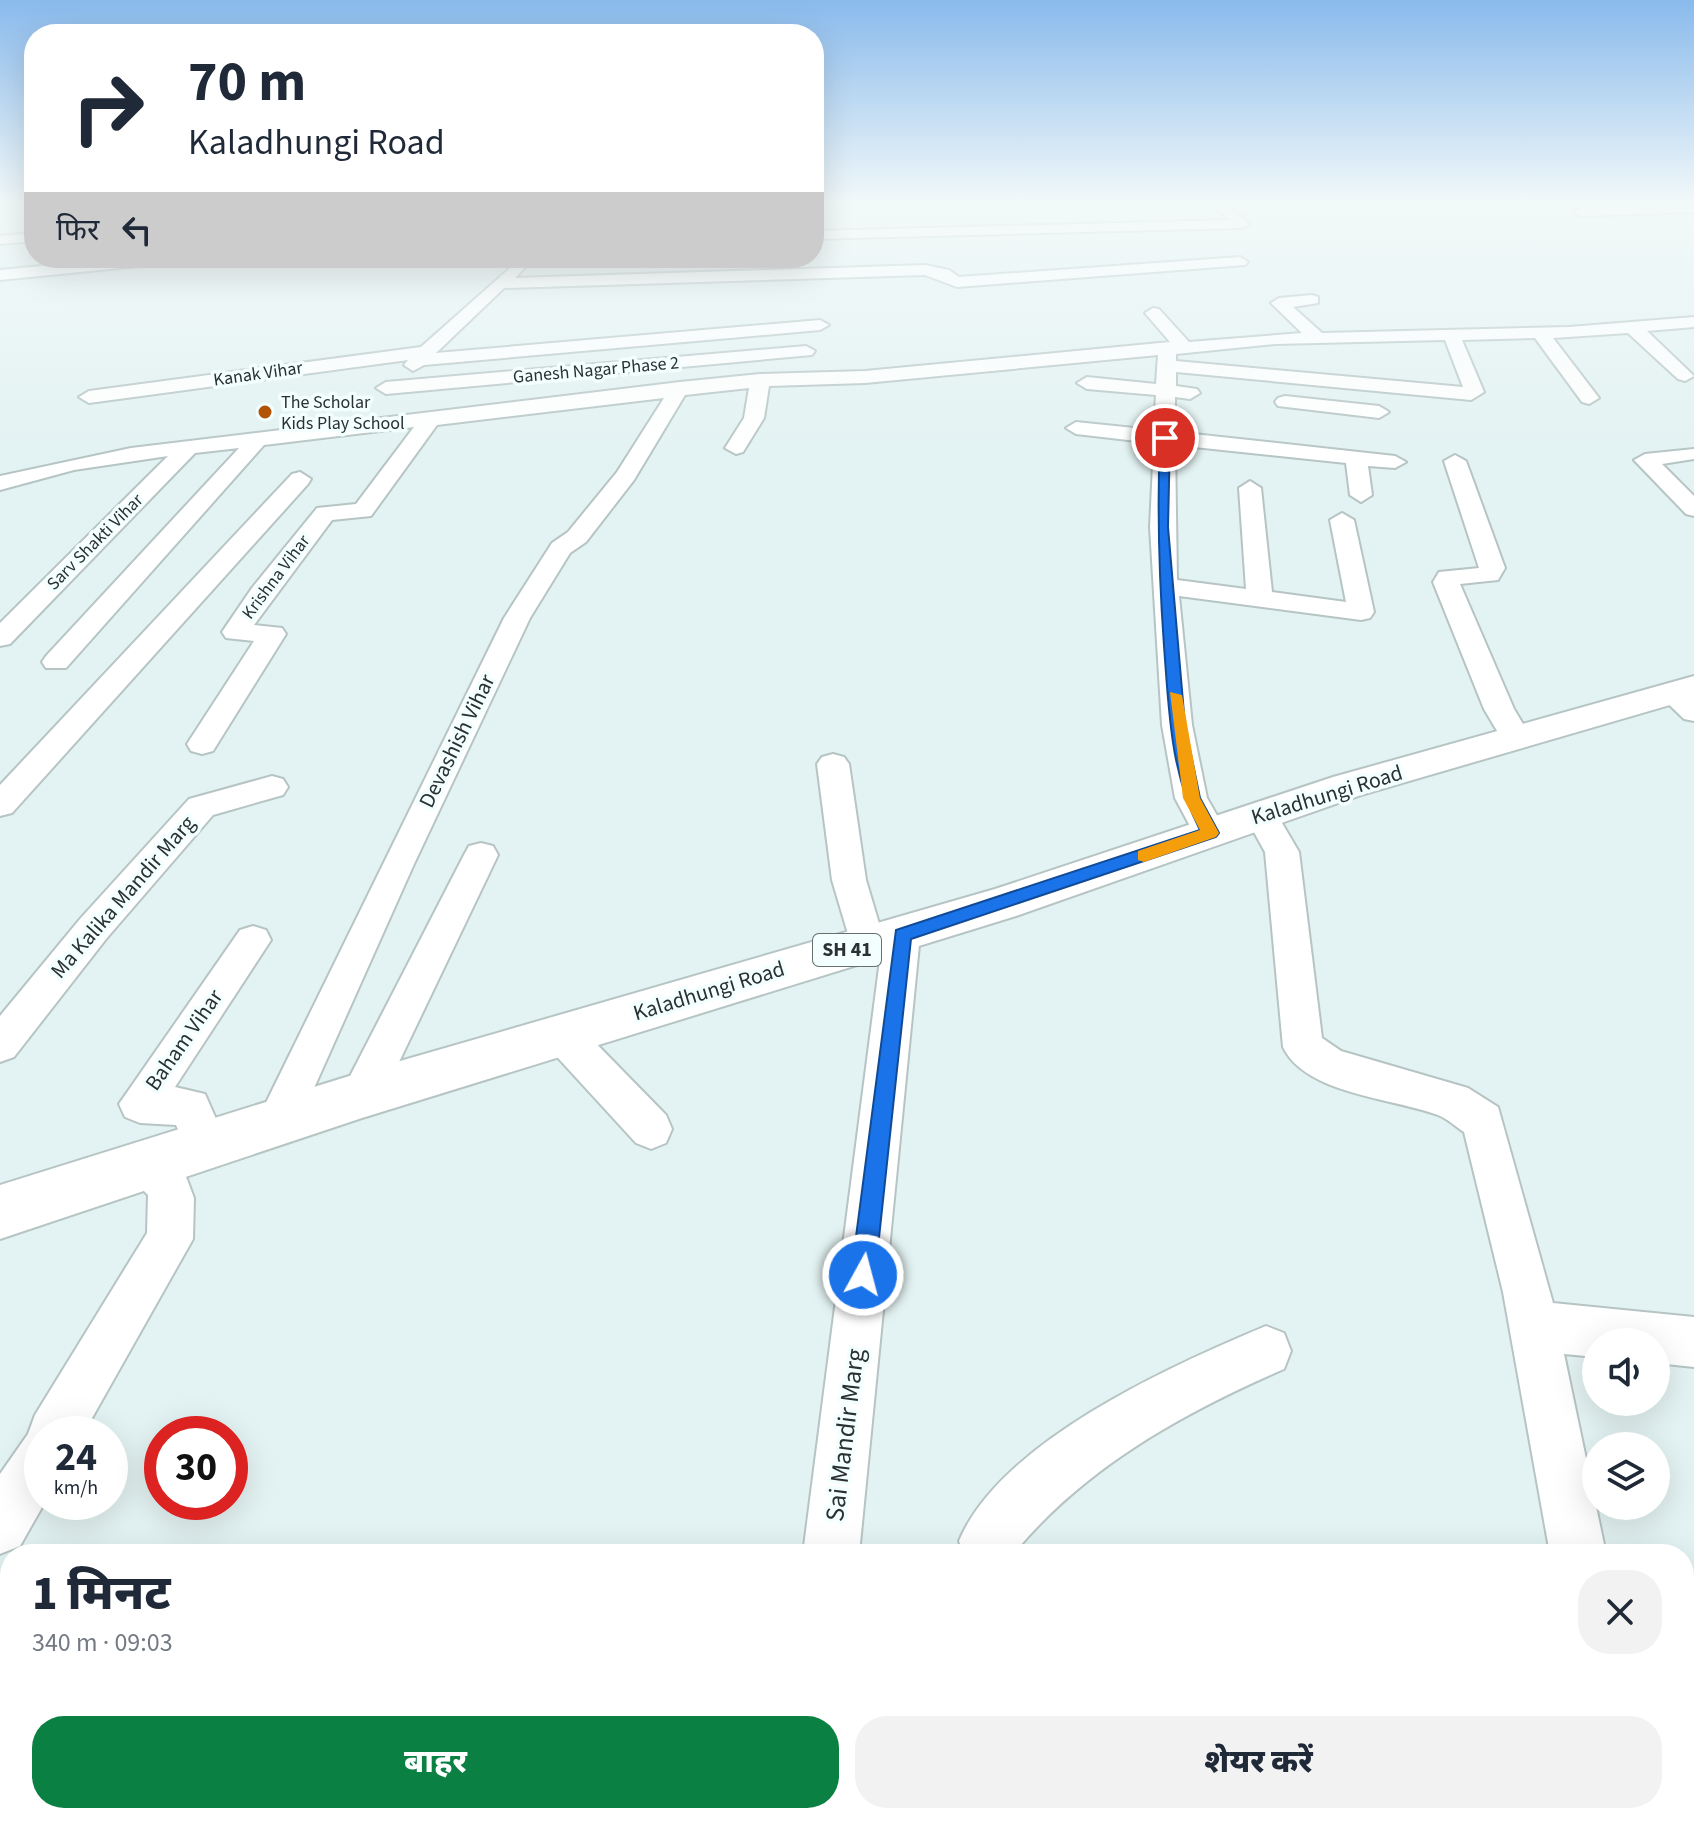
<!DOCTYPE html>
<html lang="hi">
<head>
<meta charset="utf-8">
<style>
	:root { --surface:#fff; --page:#f2f2f3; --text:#1f2937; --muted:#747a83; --accent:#0b8043 }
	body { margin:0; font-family:"Source Sans 3","Noto Sans Devanagari",sans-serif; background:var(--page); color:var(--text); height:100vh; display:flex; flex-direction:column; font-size:30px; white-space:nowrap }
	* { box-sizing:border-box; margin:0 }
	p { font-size:26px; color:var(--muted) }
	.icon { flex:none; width:44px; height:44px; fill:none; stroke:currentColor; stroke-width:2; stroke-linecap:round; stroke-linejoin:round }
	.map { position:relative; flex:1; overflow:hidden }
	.drawer { position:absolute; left:0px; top:1544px; width:1694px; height:280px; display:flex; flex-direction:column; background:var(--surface); border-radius:32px 32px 0 0; box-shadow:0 8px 32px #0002 }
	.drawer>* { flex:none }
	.hud { position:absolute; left:24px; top:24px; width:800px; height:244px; border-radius:32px; box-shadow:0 8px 32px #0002; background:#fff; color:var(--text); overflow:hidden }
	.buttons { position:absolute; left:1582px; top:1328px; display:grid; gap:16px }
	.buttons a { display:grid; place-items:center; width:88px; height:88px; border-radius:50%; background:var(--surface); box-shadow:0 8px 32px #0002; font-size:40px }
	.speed { position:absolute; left:24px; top:1416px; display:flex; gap:16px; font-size:40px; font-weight:700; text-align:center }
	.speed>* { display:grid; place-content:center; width:104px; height:104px; border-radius:50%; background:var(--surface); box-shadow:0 8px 32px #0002; line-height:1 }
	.speed small { font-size:20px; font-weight:400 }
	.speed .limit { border:12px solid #d22; background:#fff; color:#111 }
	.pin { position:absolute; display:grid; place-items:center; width:68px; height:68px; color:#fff; margin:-34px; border:4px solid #fff; border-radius:50%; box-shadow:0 2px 8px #0007 }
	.me { position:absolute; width:88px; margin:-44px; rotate:7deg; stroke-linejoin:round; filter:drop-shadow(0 0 6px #0008) }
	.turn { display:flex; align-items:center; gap:28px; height:168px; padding:0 32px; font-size:36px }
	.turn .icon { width:104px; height:104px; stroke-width:2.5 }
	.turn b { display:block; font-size:56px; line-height:68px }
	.then { display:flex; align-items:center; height:76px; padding:0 32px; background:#0003; gap:16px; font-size:30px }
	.round { display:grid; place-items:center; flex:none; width:84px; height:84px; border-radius:32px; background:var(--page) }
	.overview { display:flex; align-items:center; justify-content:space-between; height:136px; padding:0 32px }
	h1 { font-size:48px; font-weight:800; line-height:60px }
	.action { display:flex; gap:16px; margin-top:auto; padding:16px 32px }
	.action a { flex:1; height:92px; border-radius:32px; background:var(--accent); color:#fff; font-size:32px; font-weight:800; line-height:92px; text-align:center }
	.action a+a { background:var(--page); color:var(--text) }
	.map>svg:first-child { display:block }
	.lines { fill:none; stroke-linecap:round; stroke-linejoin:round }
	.stream { fill:#9cc3f1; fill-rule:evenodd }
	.minor-casing { stroke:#b6c4c4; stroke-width:4 }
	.major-casing { stroke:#b6c4c4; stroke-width:4 }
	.minor { fill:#fff; fill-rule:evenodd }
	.major { fill:#fff; fill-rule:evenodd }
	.route { fill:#1a73e8; stroke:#114b97; stroke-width:2 }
	.slow { fill:#f59e0b }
	.poi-dot { fill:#b25306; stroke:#f3ffff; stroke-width:3 }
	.labels { text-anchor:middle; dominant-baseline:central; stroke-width:7; stroke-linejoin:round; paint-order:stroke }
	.far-street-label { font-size:18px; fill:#2b3131; stroke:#f3ffff }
	.far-poi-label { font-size:18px; fill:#2b3131; stroke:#f3ffff; text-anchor:start }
	.shield { fill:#f3ffff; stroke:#676f6f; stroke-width:2 }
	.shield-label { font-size:20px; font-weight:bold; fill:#2b3131 }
	.street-label { font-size:22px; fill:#2b3131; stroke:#f3ffff }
	.near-street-label { font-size:26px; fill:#2b3131; stroke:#f3ffff }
</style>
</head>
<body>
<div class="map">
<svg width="1694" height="1824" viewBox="0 0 1694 1824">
	<rect width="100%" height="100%" fill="#e3f2f2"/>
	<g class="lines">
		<!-- stream -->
		<g class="stream">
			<polygon points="1684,1769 1694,1773 1694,1791 1684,1787"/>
			<polygon points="1052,1814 1070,1814 1067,1824 1049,1824"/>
		</g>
		<defs>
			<g id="minor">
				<polygon points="1211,204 1227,204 1249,224 1242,228 814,239 814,231 1229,220"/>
				<polygon points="1694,204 1694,212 1581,216 1574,212 1581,208"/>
				<polygon points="34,233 34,241 0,244 0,236"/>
				<polygon points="1240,257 1248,262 1245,265 957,287 925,275 504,288 436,353 820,320 829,325 820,330 424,365 413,371 404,365 408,360 89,403 79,397 89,391 421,347 518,261 526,266 515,278 925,265 949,270 959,277"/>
				<polygon points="124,258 178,258 170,263 0,280 0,270"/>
				<path d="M1312 295 1318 297V303L1293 307 1322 333 1569 327 1694 317V327L1647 331 1694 376 1685 381 1678 379 1628 333 1553 338 1599 398 1589 404 1582 402 1535 338 1462 340 1484 392 1471 400 1176 372V386L1197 389 1200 393 1190 399 1175 397V432L1395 456 1406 462 1395 468 1368 466 1372 495 1361 502 1350 495 1346 463 1175 445 1177 580 1246 589 1239 488 1250 481 1261 488 1272 592 1346 602 1330 520 1342 513 1354 520 1374 612 1370 618 1361 620 1179 596 1192 725 1207 798 1227 833 1222 841 1210 845 1198 841 1175 798 1162 725 1150 527 1154 443 1076 434 1066 428 1076 422 1154 430 1156 395 1087 389 1077 383 1087 377 1156 384 1158 355 865 383 769 386 764 418 743 452 736 454 725 448 744 418 749 388 685 395 634 480 586 542 570 553 530 618 414 864 293 1135 278 1140 263 1135 257 1121 504 618 552 543 568 532 617 472 664 398 437 425 371 516 332 520 254 625 282 628 286 634 213 751 202 754 191 751 187 744 254 641 226 638 222 632 252 588 317 508 356 504 414 427 264 445 66 668H46L42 662 46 656 239 448 195 453 10 644 0 646V623L168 456 74 470 0 490V476L131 448 680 382 760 374 865 371 1170 342 1145 313 1153 308 1159 309 1189 342 1302 333 1271 303 1279 298ZM1445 340 1463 387 1176 361V354L1275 344Z"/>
				<polygon points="806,346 815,351 812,355 386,394 376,388 386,382"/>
				<polygon points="1285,396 1379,406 1389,412 1379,418 1278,406 1275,402 1278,398"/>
				<polygon points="1694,449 1694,459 1662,464 1694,496 1694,516 1686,514 1634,460 1645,454"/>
				<polygon points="1455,455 1466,461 1505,568 1498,580 1460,584 1514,709 1532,739 1528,746 1517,749 1506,746 1484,709 1433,582 1439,572 1479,568 1444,461"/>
				<polygon points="300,472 311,479 308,484 12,813 0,816 0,785 292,474"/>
				<polygon points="1673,685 1694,697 1694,721 1684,719 1658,694 1663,688"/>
				<polygon points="833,754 844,757 849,764 866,880 883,937 889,925 902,921 915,925 920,935 859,1554 803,1554 881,952 867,959 854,954 832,880 817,764 822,757"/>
				<polygon points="272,776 283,779 288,787 283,795 213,815 106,939 14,1057 0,1062 0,1016 80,919 189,799"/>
				<path d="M1260 803 1272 806 1299 852 1322 1038 1341 1051 1468 1088 1498 1107 1553 1303 1694 1317V1367L1656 1363V1342H1596V1357L1564 1354 1606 1554H1550L1503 1292 1464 1132C1456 1127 1448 1119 1438 1115 1393 1098 1305 1094 1283 1047L1265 852 1244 814 1248 806Z"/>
				<polygon points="481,843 493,846 498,855 377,1108 362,1114 347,1108 341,1095 347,1082 464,855 469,846"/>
				<polygon points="253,926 266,930 271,940 175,1087 205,1094 228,1146 221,1160 206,1166 191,1160 176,1125 140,1123 125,1117 119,1104 240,930"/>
				<polygon points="562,1018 576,1023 666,1115 672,1129 666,1143 651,1149 636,1143 548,1047 542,1035 548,1023"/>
				<polygon points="149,1144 165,1150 185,1174 194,1198 193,1239 83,1434 42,1434 45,1502 20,1546 0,1554 0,1474 28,1434 35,1415 147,1233 148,1195 133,1180 127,1165 133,1150"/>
				<path d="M1266 1326 1284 1333 1291 1351 1284 1369C1181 1414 1085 1467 1013 1554H964L959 1541C1000 1442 1172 1365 1266 1326Z"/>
				<polygon points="579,1814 650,1814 646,1824 574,1824"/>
				<polygon points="1302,1814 1366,1814 1366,1824 1300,1824"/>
				<polygon points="1505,1814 1597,1814 1602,1824 1509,1824"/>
			</g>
			<polygon id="major" points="1694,676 1694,698 1361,795 1016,916 362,1118 0,1239 0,1185 362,1072 995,889 1333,777"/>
		</defs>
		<!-- minor casing -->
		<use href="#minor" class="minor-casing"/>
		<!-- major casing -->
		<use href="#major" class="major-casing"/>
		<!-- minor -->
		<use href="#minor" class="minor"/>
		<!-- major -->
		<use href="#major" class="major"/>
	</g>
	<!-- sky -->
	<linearGradient id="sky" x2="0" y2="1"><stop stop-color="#89baec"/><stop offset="0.44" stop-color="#f2f9f9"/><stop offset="1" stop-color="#f2f9f9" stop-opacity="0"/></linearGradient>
	<rect width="1694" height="460" fill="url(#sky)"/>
	<!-- route -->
	<path class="route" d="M1165 435 1170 438 1168 527 1185 725 1200 798 1219 833 1216 837 911 939 875 1275 872 1284 863 1287 855 1284 851 1275 896 930 1200 830C1170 772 1169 710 1164 646 1159 576 1157 508 1160 438Z"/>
	<!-- slow -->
	<polygon class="slow" points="1170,692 1182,695 1200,798 1219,833 1216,837 1144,862 1138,860 1138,851 1200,830 1183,798"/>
	<!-- markers -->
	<circle class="poi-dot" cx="265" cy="412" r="8"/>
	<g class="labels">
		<!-- far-street labels -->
		<g class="far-street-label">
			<text transform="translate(596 370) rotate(-5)">Ganesh Nagar Phase 2</text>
			<text transform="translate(258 374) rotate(-8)">Kanak Vihar</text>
			<text transform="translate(95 542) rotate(-45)">Sarv Shakti Vihar</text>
			<text transform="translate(276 577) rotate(-53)">Krishna Vihar</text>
		</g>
		<!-- far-poi labels -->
		<g class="far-poi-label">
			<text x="281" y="402">The Scholar<tspan x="281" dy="21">Kids Play School</tspan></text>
		</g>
		<!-- shield labels -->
		<rect class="shield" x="813" y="934" width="68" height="32" rx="6"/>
		<g class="shield-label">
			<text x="847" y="950">SH 41</text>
		</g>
		<!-- street labels -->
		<g class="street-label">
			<text transform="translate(457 741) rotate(-64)">Devashish Vihar</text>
			<text transform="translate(1327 795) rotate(-17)">Kaladhungi Road</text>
			<text transform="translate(123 897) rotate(-49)">Ma Kalika Mandir Marg</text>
			<text transform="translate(709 991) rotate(-17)">Kaladhungi Road</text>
			<text transform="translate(184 1040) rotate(-55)">Baham Vihar</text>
		</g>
		<!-- near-street labels -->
		<g class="near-street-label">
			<text transform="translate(845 1435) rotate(-83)">Sai Mandir Marg</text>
		</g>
	</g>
</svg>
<div class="buttons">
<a><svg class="icon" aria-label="sound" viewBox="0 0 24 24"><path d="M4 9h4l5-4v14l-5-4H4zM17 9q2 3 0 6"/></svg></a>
<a><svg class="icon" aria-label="layers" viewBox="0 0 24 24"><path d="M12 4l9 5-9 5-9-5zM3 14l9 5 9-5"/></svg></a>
</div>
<div class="speed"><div>24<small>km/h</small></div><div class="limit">30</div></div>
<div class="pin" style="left:1165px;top:438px;background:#d93025"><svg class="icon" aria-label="arrive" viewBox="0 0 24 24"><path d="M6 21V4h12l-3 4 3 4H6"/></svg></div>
<svg class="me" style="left:863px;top:1275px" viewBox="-20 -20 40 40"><circle r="17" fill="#1a73e8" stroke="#fff" stroke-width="3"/><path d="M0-11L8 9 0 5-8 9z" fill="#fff"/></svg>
<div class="hud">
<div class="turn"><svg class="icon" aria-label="right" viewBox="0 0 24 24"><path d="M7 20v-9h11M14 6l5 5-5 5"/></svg><div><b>70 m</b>Kaladhungi Road</div></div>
<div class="then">फिर<svg class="icon" aria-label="left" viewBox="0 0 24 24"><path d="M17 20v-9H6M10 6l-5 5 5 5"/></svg></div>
</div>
<section class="drawer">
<div class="overview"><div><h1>1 मिनट</h1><p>340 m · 09:03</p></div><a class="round"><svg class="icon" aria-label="close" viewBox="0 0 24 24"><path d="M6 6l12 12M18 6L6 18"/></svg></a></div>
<div class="action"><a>बाहर</a><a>शेयर करें</a></div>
</section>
</div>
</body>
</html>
